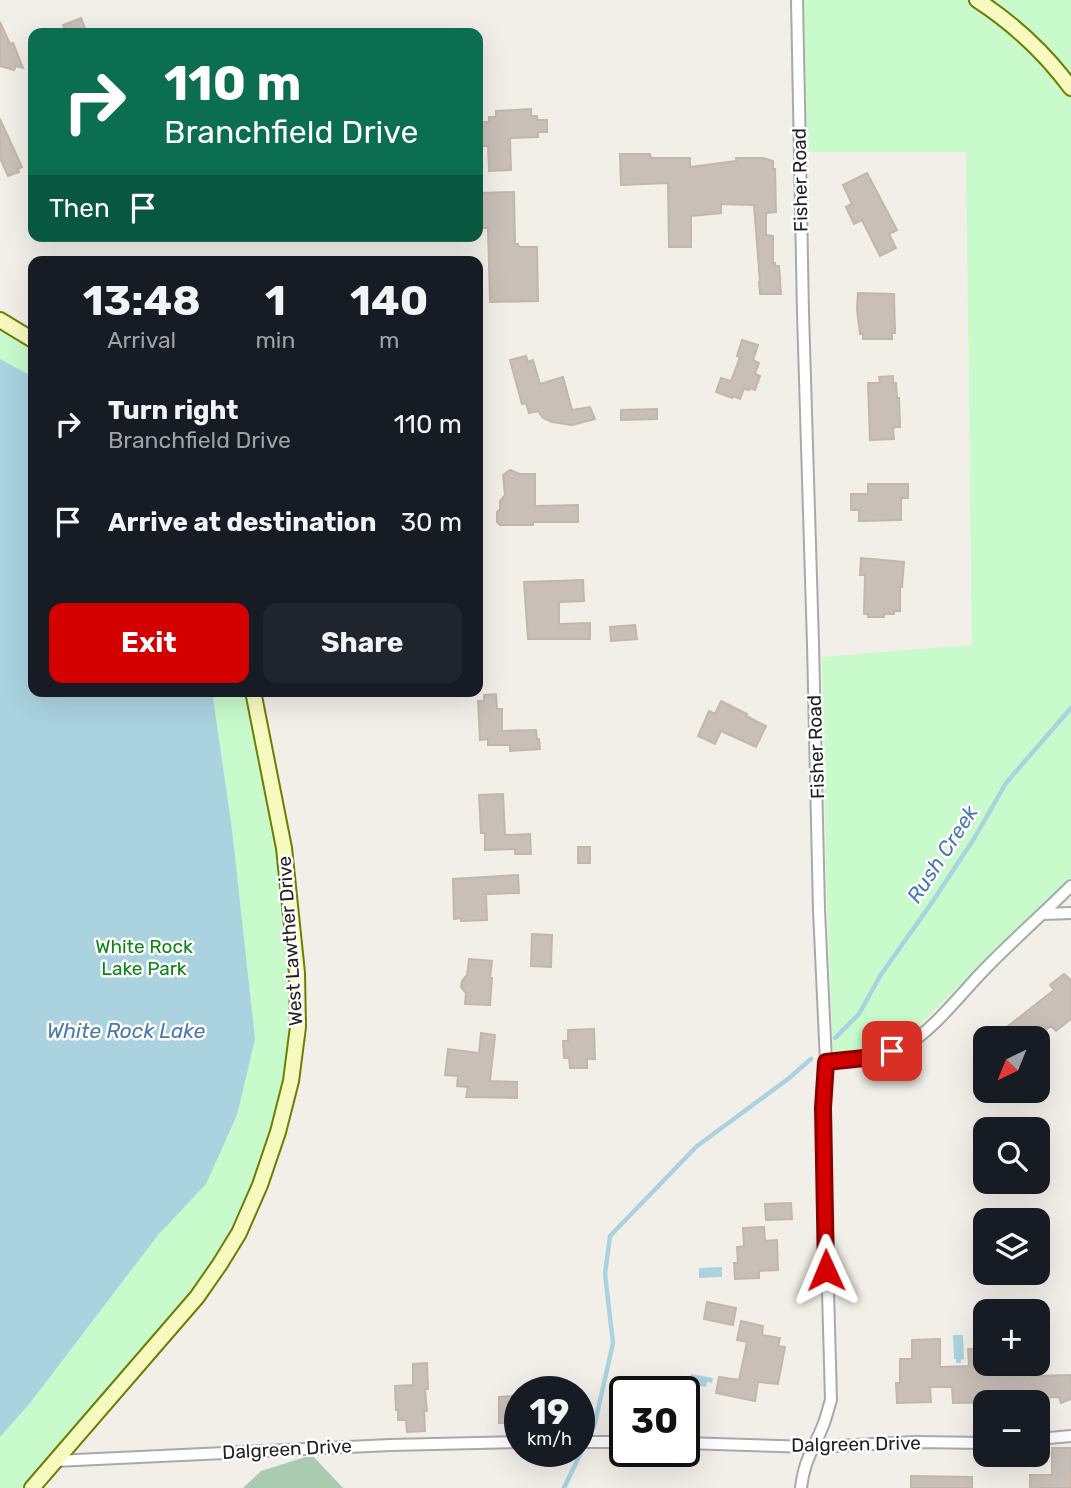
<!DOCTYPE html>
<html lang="en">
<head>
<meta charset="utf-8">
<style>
	:root { --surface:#171b24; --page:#20242c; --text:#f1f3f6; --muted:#9ea1a6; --accent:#d40000 }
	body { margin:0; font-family:Rubik,sans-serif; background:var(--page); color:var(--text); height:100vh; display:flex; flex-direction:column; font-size:26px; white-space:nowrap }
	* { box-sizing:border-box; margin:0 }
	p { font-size:23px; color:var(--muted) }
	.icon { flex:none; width:38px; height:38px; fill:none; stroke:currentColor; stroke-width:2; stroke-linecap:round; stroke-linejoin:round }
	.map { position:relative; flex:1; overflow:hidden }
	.panel { position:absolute; left:28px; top:256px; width:455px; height:441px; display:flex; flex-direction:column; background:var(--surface); border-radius:14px; box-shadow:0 7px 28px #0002 }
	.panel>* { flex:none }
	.guide { position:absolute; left:28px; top:28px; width:455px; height:214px; border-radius:14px; box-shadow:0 7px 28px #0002; background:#0b6e4f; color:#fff; overflow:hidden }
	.needle { width:46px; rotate:223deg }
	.fabs { position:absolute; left:973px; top:1026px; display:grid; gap:14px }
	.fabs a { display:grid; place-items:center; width:77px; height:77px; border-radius:14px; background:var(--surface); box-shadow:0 7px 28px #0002; font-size:35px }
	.speed { position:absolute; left:504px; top:1376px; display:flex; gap:14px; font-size:35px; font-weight:700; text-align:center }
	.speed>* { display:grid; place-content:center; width:91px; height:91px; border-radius:50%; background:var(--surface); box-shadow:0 7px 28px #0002; line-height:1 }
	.speed small { font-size:18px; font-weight:400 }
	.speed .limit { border:4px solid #111; border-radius:10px; background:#fff; color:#111 }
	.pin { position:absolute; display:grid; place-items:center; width:60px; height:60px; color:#fff; margin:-30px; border-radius:14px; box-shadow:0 4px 10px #0006 }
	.me { position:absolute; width:77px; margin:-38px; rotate:359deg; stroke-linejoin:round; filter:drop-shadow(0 0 5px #0008) }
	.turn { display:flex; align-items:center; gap:24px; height:147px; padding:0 21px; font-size:32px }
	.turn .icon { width:91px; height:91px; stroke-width:2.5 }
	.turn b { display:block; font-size:49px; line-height:60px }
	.then { display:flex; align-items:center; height:66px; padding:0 21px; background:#0003; gap:14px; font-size:26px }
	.eta { display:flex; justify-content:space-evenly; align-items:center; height:119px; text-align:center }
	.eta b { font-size:42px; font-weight:700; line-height:49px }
	.cta { display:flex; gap:14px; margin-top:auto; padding:14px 21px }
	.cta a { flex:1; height:80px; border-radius:14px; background:var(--accent); color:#fff; font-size:28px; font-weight:700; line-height:80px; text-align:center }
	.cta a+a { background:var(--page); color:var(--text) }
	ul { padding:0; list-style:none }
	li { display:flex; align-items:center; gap:21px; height:98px; padding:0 21px }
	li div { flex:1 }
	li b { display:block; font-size:26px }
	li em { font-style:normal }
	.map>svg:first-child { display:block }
	.cemetery { fill:#aacbaf }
	.park { fill:#c8facc }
	.water { fill:#aad3df }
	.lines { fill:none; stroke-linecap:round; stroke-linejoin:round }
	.stream { stroke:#aad3df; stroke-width:4.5 }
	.building { fill:#c7bfb8; stroke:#c4b6ab; stroke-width:2 }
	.street-casing { stroke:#a9a9a9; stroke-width:14 }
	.secondary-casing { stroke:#707d05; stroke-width:18 }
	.street { stroke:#fff; stroke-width:10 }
	.secondary { stroke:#f7fabf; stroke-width:14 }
	.route-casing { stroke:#8a0000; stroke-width:18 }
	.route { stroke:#d40000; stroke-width:12 }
	.labels { text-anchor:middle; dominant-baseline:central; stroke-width:5; stroke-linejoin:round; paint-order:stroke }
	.street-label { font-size:19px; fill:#222; stroke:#fff }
	.park-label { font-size:19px; fill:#0c8416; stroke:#fff }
	.water-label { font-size:21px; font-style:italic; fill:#4a7aab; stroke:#fff }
</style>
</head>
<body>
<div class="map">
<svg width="1071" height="1488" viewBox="0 0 1071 1488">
	<rect width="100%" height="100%" fill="#f2efe9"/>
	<!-- cemetery -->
	<polygon class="cemetery" points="312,1455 343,1488 243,1488 261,1471"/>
	<!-- park -->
	<g class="park">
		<path d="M804 0H1071V877L915 1029C886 1050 869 1054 833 1055L826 866 822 657 972 645 966 152H807Z"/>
		<polygon points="0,329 33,348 33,691 249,691 279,847 290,941 290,1047 285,1081 275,1135 223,1252 25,1488 0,1488"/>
	</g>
	<!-- water -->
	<g class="water">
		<polygon points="0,359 33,377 33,691 212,691 232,830 255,1039 237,1115 206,1184 158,1235 30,1403 0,1437"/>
		<polygon points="722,1267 722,1277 699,1278 699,1268"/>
		<polygon points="953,1335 963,1335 964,1359 961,1360 961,1363 956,1363 956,1359 954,1359"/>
		<polygon points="691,1374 713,1378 712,1383 707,1382 706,1387 689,1384"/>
	</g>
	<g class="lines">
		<!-- stream -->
		<g class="stream">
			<polyline points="835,1038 859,1014 880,976 933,901 975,837 1006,783 1071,708"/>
			<polyline points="564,1488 595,1423 613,1343 605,1274 610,1236 697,1146 788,1079 811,1059"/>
		</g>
	</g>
	<!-- building -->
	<g class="building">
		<polygon points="81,18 87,33 66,33 63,25"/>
		<polygon points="0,22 10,44 13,43 23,68 16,66 14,70 0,66"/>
		<polygon points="531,109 531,116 537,116 537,120 547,120 547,132 538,132 538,137 510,138 511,170 489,171 488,146 481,146 480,122 489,122 489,117 496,117 496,111"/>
		<polygon points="0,119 22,167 18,169 19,172 8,176 0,158"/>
		<polygon points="620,154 650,154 651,158 690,158 690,167 736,161 736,158 763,158 773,161 773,169 775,169 776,212 766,213 766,235 773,236 773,263 775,263 775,266 779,266 781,294 760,294 759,282 760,282 754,205 721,204 721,213 691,216 691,247 669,247 668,183 621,185"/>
		<polygon points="867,173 897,230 889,234 896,248 880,256 862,220 854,224 846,207 852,204 843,185"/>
		<polygon points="514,192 515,244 518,244 519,247 537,247 538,301 490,302 488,228 482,228 481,193"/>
		<polygon points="858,293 894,294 895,333 892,333 892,339 863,339 863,334 860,334 857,309"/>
		<polygon points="742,340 758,345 753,360 759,363 755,374 760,376 755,390 749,388 749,390 744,389 740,399 733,396 732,398 716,392 721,378 731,381 740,357 737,356"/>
		<polygon points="526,356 528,362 533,360 540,384 563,377 572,410 590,407 595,419 572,425 552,422 543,418 538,411 529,413 526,403 522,404 510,360"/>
		<polygon points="893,376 893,383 896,383 897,398 899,398 900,427 895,427 893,429 894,439 870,440 868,383 880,383 879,377"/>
		<polygon points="657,409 657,419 621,420 621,410"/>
		<polygon points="510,470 520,474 535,474 535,506 578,505 578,522 533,522 533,525 500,525 497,522 497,512 500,509 500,501 505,495 503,475"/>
		<polygon points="868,484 908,484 908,498 901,498 901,520 859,521 859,510 851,510 851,494 868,494"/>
		<polygon points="861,558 904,562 902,587 900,587 900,611 894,611 894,614 884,614 884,617 868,617 868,614 864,614 865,575 860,575"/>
		<polygon points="583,580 584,601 559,602 559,624 590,623 590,639 528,639 524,582"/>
		<polygon points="635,625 637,639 611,641 610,627"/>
		<polygon points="496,694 497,709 502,709 502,731 536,730 537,739 539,739 540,749 510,751 510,745 488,745 488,739 480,740 478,701 484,701 484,695"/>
		<polygon points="721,701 747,714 746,716 766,726 756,747 721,731 715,744 698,736 709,711 715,714"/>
		<polygon points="503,794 505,835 530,834 531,854 515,854 515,849 485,850 485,833 481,833 479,795"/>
		<rect x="578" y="847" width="12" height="16"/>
		<polygon points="518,875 519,893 486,894 487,920 461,921 461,918 454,919 453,879"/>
		<polygon points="532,934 552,935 551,967 531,966"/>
		<polygon points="469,959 492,961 490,978 492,978 490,1005 465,1004 466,993 461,987 462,981 467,975"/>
		<polygon points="1064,974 1071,980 1071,1019 1056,1031 1051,1026 1047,1029 1043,1025 1026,1038 1016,1038 1007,1027 1054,990 1050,985"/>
		<polygon points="594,1029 595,1059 587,1059 587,1068 570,1068 569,1058 564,1058 563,1041 568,1041 568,1030"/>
		<polygon points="481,1033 495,1035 490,1081 517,1082 517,1098 466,1097 468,1087 457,1086 458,1076 445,1075 448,1049 479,1053"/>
		<polygon points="791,1203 792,1219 766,1220 765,1204"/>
		<polygon points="764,1227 765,1241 777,1240 778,1270 759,1271 759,1278 735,1279 734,1263 738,1263 737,1247 744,1246 743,1228"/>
		<polygon points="707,1302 736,1308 733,1325 704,1319"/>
		<polygon points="741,1321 763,1326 762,1335 780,1338 778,1346 785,1347 778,1384 758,1382 755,1401 716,1393 719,1377 739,1380 747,1342 737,1340"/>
		<polygon points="940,1339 940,1367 969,1366 968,1349 985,1349 985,1363 1031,1363 1031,1376 1071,1375 1071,1399 1061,1403 1059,1397 1036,1398 1035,1400 1021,1400 1021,1402 953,1403 952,1387 930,1387 931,1402 897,1403 896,1383 900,1383 900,1359 912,1359 912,1340"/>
		<polygon points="427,1363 428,1389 425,1389 427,1411 424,1411 425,1431 407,1432 406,1420 398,1420 398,1410 396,1410 395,1386 413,1385 413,1364"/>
		<polygon points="513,1396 514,1409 520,1408 520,1423 499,1423 499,1397"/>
		<polygon points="1052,1448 1071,1448 1071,1488 1030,1488 1030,1475 1052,1475"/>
		<polygon points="911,1476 972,1477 972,1488 911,1488"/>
	</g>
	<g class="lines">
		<defs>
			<g id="street">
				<path d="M797 0 803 313 813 644 819 910 826 1062 823 1108 831 1400C828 1409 826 1419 822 1428 812 1452 804 1461 801 1488"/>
				<polyline points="1043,914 1071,913"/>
				<path d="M826 1062C853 1059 880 1058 905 1046 932 1032 963 991 986 968 1013 940 1043 914 1071 886"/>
				<polyline points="1038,1439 1071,1436"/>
				<polyline points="579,1442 625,1442"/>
				<polyline points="684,1443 812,1447 916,1442 985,1443"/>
				<polyline points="55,1461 390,1445 520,1442"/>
			</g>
			<g id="secondary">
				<path d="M977 0C1014 24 1045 53 1071 88"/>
				<polyline points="0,320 33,340"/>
				<polyline points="32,1488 197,1297 220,1264 239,1233 260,1185 278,1132 291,1081 298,1027 297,973 284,848 253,691"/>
			</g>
		</defs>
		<!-- street casing -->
		<use href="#street" class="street-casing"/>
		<!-- secondary casing -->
		<use href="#secondary" class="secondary-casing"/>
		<!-- street -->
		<use href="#street" class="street"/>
		<!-- secondary -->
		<use href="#secondary" class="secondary"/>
	</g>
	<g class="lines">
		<defs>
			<polyline id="route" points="826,1270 823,1108 826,1062 874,1057 892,1051"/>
		</defs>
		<!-- route casing -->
		<use href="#route" class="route-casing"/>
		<!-- route -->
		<use href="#route" class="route"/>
	</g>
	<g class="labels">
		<!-- street labels -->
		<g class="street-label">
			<text transform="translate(800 180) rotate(-91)">Fisher Road</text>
			<text transform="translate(816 747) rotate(-92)">Fisher Road</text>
			<text transform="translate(290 941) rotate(-94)">West Lawther Drive</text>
			<text transform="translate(856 1444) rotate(-1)">Dalgreen Drive</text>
			<text transform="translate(287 1449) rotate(-3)">Dalgreen Drive</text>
		</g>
		<!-- park labels -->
		<g class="park-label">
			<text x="144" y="946">White Rock<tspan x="144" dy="22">Lake Park</tspan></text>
		</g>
		<!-- water labels -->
		<g class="water-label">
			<text transform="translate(942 854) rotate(-57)">Rush Creek</text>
			<text x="126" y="1030">White Rock Lake</text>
		</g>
	</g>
</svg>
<div class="fabs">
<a><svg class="needle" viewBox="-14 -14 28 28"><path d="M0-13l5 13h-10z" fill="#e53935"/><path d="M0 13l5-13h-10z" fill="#9ea1a6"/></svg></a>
<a><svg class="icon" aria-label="search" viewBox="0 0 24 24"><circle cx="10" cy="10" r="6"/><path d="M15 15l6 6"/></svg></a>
<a><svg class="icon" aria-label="layers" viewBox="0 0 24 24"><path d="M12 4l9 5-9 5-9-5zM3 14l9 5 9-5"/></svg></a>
<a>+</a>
<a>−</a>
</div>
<div class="speed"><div>19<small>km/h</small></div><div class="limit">30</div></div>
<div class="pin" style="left:892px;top:1051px;background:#d93025"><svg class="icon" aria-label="arrive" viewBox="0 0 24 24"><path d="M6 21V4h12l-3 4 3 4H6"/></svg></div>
<svg class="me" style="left:826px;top:1270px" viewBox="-20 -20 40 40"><path d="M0-17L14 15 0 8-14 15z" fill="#d40000" stroke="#fff" stroke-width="4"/></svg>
<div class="guide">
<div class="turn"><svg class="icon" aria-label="right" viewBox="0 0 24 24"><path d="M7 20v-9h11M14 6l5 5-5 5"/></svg><div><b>110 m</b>Branchfield Drive</div></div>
<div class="then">Then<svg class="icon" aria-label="arrive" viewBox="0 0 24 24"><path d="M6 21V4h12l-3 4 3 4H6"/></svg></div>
</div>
<section class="panel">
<div class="eta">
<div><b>13:48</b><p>Arrival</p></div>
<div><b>1</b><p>min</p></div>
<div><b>140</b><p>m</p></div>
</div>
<ul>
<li><svg class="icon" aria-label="right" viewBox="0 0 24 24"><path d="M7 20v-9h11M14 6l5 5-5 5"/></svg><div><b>Turn right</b><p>Branchfield Drive</p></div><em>110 m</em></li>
<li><svg class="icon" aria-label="arrive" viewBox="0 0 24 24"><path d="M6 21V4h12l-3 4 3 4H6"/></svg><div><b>Arrive at destination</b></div><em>30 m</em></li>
</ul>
<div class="cta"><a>Exit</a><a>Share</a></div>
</section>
</div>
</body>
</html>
